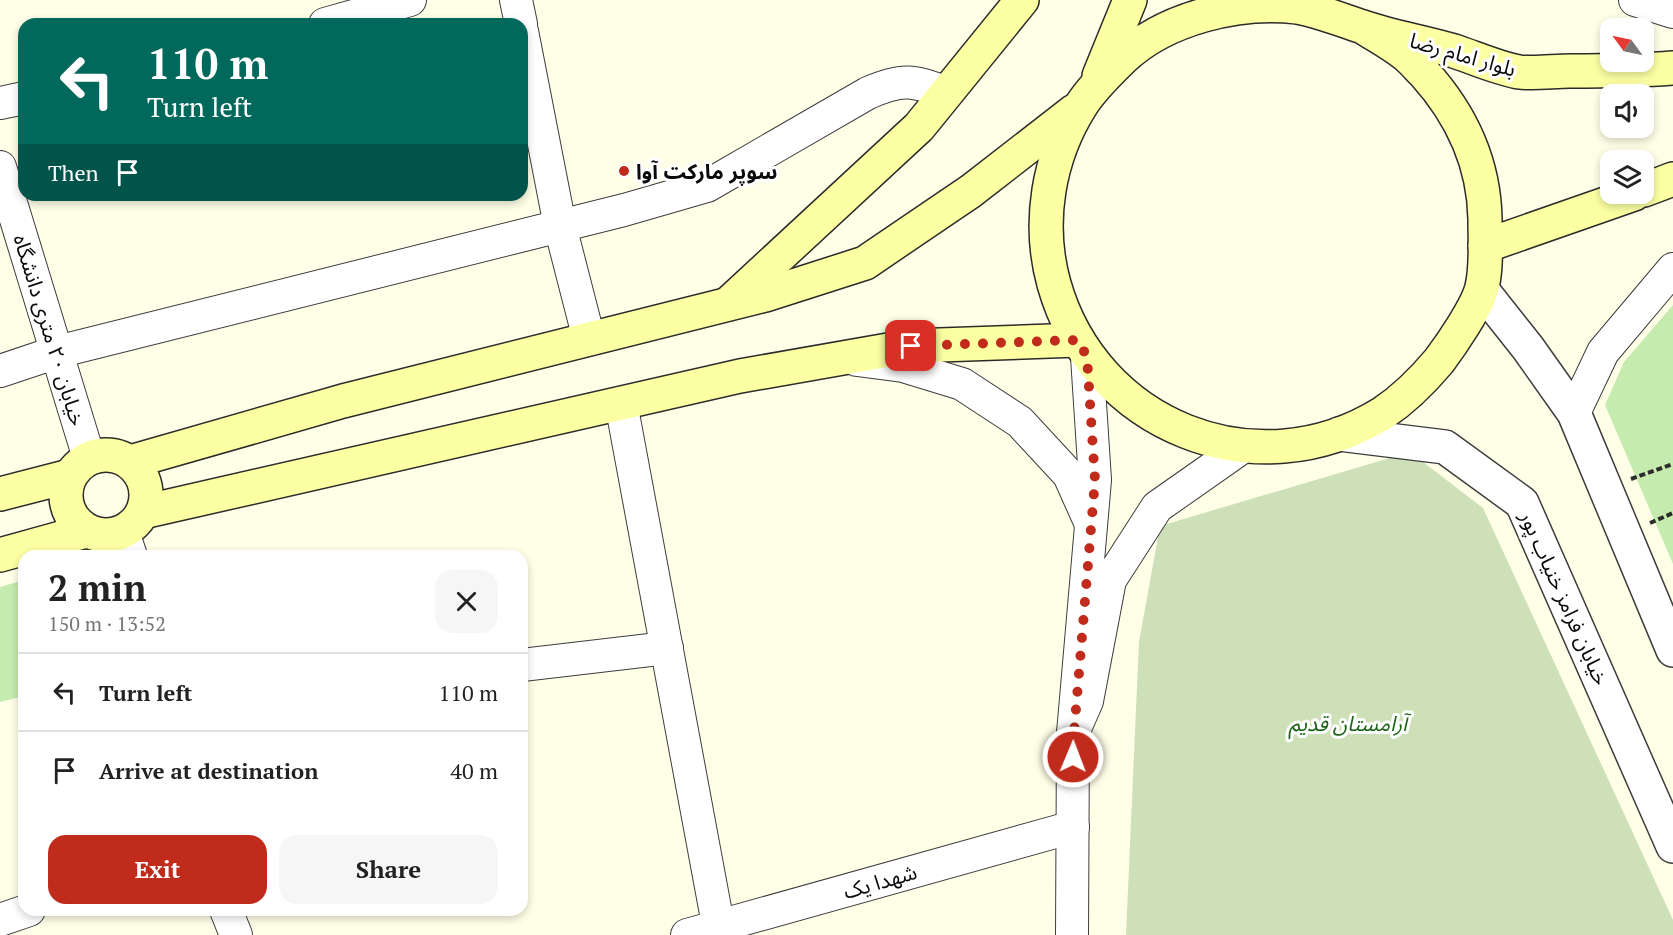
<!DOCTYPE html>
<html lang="en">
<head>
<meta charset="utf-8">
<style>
	:root { --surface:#fff; --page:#f6f6f6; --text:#222; --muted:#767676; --line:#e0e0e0; --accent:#c02b1b }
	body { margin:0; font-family:"PT Serif","Noto Sans Arabic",serif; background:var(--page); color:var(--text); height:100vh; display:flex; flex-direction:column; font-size:22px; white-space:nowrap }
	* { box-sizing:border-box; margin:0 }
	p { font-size:20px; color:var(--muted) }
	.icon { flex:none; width:33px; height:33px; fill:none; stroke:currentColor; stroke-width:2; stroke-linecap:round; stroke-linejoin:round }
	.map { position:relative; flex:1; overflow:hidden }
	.side { position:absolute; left:18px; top:550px; width:510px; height:366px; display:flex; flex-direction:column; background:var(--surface); border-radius:18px; box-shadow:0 3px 9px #0003 }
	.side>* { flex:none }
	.guide { position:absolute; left:18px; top:18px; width:510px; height:183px; border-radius:18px; box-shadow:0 3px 9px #0003; background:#00695c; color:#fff; overflow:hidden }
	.needle { width:39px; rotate:303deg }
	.buttons { position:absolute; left:1600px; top:18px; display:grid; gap:12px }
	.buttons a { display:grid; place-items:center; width:54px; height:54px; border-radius:12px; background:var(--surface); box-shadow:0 3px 9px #0003; font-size:30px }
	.pin { position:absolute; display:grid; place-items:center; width:51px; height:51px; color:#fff; margin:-26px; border-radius:12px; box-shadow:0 3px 9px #0006 }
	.me { position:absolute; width:66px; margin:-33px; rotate:1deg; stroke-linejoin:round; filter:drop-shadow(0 0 4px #0008) }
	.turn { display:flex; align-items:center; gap:21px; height:126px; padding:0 30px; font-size:27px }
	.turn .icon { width:78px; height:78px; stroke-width:2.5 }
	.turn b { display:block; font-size:42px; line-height:51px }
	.then { display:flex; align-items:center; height:57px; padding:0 30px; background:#0003; gap:12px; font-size:22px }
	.round { display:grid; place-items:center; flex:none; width:63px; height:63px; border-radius:18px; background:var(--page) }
	.summary { display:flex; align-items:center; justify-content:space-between; height:102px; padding:0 30px }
	h1 { font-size:36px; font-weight:700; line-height:45px }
	.button { display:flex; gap:12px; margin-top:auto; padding:12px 30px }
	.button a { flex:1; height:69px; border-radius:18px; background:var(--accent); color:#fff; font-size:24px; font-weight:700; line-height:69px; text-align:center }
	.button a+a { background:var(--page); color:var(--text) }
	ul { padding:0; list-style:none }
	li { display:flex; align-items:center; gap:18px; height:78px; padding:0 30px; border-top:2px solid var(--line) }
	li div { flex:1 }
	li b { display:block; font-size:22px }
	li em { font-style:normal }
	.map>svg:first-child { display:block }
	.green { fill:#c6ebaf }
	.cemetery { fill:#cee0b8 }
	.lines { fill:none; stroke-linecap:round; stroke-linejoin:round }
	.minor-casing { stroke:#3d3d3d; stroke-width:34 }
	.tertiary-casing { stroke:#3d3d3d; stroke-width:36 }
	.secondary-casing { stroke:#2c2c2c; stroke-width:36 }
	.path { stroke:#2c2c2c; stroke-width:4; stroke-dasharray:6 3; stroke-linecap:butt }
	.minor { stroke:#fff; stroke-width:32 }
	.tertiary { stroke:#fff; stroke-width:33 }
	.secondary { stroke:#fcffa2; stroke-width:33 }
	.route { stroke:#c02b1b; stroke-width:10; stroke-dasharray:0 18 }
	.poi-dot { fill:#c02b1b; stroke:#fff; stroke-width:2 }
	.labels { text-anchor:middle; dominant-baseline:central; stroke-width:6; stroke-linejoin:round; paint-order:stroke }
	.street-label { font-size:21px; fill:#0a0a0a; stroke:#fff }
	.poi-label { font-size:21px; font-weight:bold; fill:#0a0a0a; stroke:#fff; text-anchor:start }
	.park-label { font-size:21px; font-style:italic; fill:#1d6418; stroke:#fff }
</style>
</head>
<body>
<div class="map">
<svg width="1673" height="935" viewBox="0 0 1673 935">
	<rect width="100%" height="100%" fill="#fffee7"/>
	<!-- green -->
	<g class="green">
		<polygon points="1673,305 1673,564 1605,405 1624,362"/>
		<polygon points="24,580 24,696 0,702 0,587"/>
	</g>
	<!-- cemetery -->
	<polygon class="cemetery" points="1410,452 1483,508 1673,920 1673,935 1126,935 1139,642 1160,526"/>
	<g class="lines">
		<defs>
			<g id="minor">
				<polyline points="516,0 521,24"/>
				<polyline points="1635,0 1673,12"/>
				<polyline points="325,24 410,0"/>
				<polyline points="522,31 560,226 589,339"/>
				<polyline points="0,103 24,98"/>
				<polyline points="0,167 89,458"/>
				<polyline points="1087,357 1095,480 1073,733 1087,701 1110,580 1157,507 1244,446"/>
				<polyline points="857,360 903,366 962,384 1020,422 1069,475 1090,522"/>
				<path d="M0 371 57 352 624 210 707 186 868 93C902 78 913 80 947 93"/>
				<polyline points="621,403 720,935"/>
				<polyline points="1574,413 1603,352 1673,269"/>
				<polyline points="123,532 131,556"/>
				<polyline points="522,665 667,648"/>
				<polyline points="226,910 236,935"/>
				<polyline points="0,920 29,910"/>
				<polyline points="687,935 1073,827"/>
				<polyline points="1072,935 1073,733"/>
			</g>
			<g id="tertiary">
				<polyline points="1482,290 1528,348 1574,413 1673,650"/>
				<polyline points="1339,434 1445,447 1522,503 1673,846"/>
			</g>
			<g id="secondary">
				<path d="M1363 27C1377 36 1392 44 1406 55 1412 60 1418 67 1424 73 1461 114 1484 163 1485 219 1485 241 1487 266 1482 287 1478 306 1451 345 1439 361 1423 380 1404 399 1383 413 1256 492 1094 426 1054 284 1037 223 1048 157 1082 104 1093 87 1108 73 1122 59 1165 18 1239 0 1297 7 1320 11 1341 20 1363 27 1392 37 1424 42 1454 51 1475 58 1497 68 1519 72 1535 74 1554 71 1570 71 1605 71 1639 71 1673 68"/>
				<polyline points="1099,76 1130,0"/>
				<polyline points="1644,190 1673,179"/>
				<polyline points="1485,246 1634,194"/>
				<polyline points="730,302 919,127 1022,0"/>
				<circle cx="106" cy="495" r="40"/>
				<polyline points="130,462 343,401 765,295 865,263 971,191 1074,111"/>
				<polyline points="0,494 70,476"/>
				<polyline points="143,512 740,376 911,346 1078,340"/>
				<polyline points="0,555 86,531"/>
			</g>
		</defs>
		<!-- minor casing -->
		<use href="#minor" class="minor-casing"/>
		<!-- tertiary casing -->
		<use href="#tertiary" class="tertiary-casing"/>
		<!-- secondary casing -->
		<use href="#secondary" class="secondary-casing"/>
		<!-- path -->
		<g class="path">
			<polyline points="1631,479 1673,464"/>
			<polyline points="1650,523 1673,513"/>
		</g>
		<!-- minor -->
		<use href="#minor" class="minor"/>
		<!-- tertiary -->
		<use href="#tertiary" class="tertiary"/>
		<!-- secondary -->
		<use href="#secondary" class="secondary"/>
	</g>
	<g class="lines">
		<!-- route -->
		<polyline class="route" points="911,346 1078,340 1087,357 1095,480 1074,733 1073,757"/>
	</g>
	<!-- markers -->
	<circle class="poi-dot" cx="624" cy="171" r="6"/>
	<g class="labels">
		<!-- street labels -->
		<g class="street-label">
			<text transform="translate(1463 54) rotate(16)">بلوار امام رضا</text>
			<text transform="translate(50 330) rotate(73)">خیابان ۲۰ متری دانشگاه</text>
			<text transform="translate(1565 598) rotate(66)">خیابان فرامز خنیاب پور</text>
			<text transform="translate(880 881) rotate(-16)">شهدا یک</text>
		</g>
		<!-- poi labels -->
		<g class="poi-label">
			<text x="636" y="171">سوپر مارکت آوا</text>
		</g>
		<!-- park labels -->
		<g class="park-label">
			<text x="1348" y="723">آرامستان قدیم</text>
		</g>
	</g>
</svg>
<div class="buttons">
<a><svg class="needle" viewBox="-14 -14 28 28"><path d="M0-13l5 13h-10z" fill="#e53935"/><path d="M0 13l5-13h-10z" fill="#767676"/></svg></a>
<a><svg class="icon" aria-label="sound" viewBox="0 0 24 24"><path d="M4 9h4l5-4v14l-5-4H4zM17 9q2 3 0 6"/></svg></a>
<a><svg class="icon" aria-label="layers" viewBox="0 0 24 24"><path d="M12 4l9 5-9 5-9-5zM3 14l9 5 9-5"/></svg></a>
</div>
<div class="pin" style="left:911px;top:346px;background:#d93025"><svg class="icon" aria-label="arrive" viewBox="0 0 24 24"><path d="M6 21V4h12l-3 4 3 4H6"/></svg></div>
<svg class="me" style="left:1073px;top:757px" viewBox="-20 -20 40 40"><circle r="17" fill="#c02b1b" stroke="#fff" stroke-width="3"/><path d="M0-11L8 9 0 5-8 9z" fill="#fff"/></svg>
<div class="guide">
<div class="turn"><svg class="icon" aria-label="left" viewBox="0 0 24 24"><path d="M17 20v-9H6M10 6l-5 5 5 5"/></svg><div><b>110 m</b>Turn left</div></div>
<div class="then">Then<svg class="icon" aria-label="arrive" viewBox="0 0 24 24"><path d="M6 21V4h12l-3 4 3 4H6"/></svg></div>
</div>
<section class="side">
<div class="summary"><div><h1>2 min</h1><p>150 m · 13:52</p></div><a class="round"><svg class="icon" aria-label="close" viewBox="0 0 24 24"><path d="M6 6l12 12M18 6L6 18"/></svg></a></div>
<ul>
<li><svg class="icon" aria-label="left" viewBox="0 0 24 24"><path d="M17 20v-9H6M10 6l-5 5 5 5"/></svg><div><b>Turn left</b></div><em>110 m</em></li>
<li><svg class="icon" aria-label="arrive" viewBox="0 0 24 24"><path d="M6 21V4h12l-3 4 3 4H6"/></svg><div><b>Arrive at destination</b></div><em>40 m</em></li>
</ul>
<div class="button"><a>Exit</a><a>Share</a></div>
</section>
</div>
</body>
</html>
